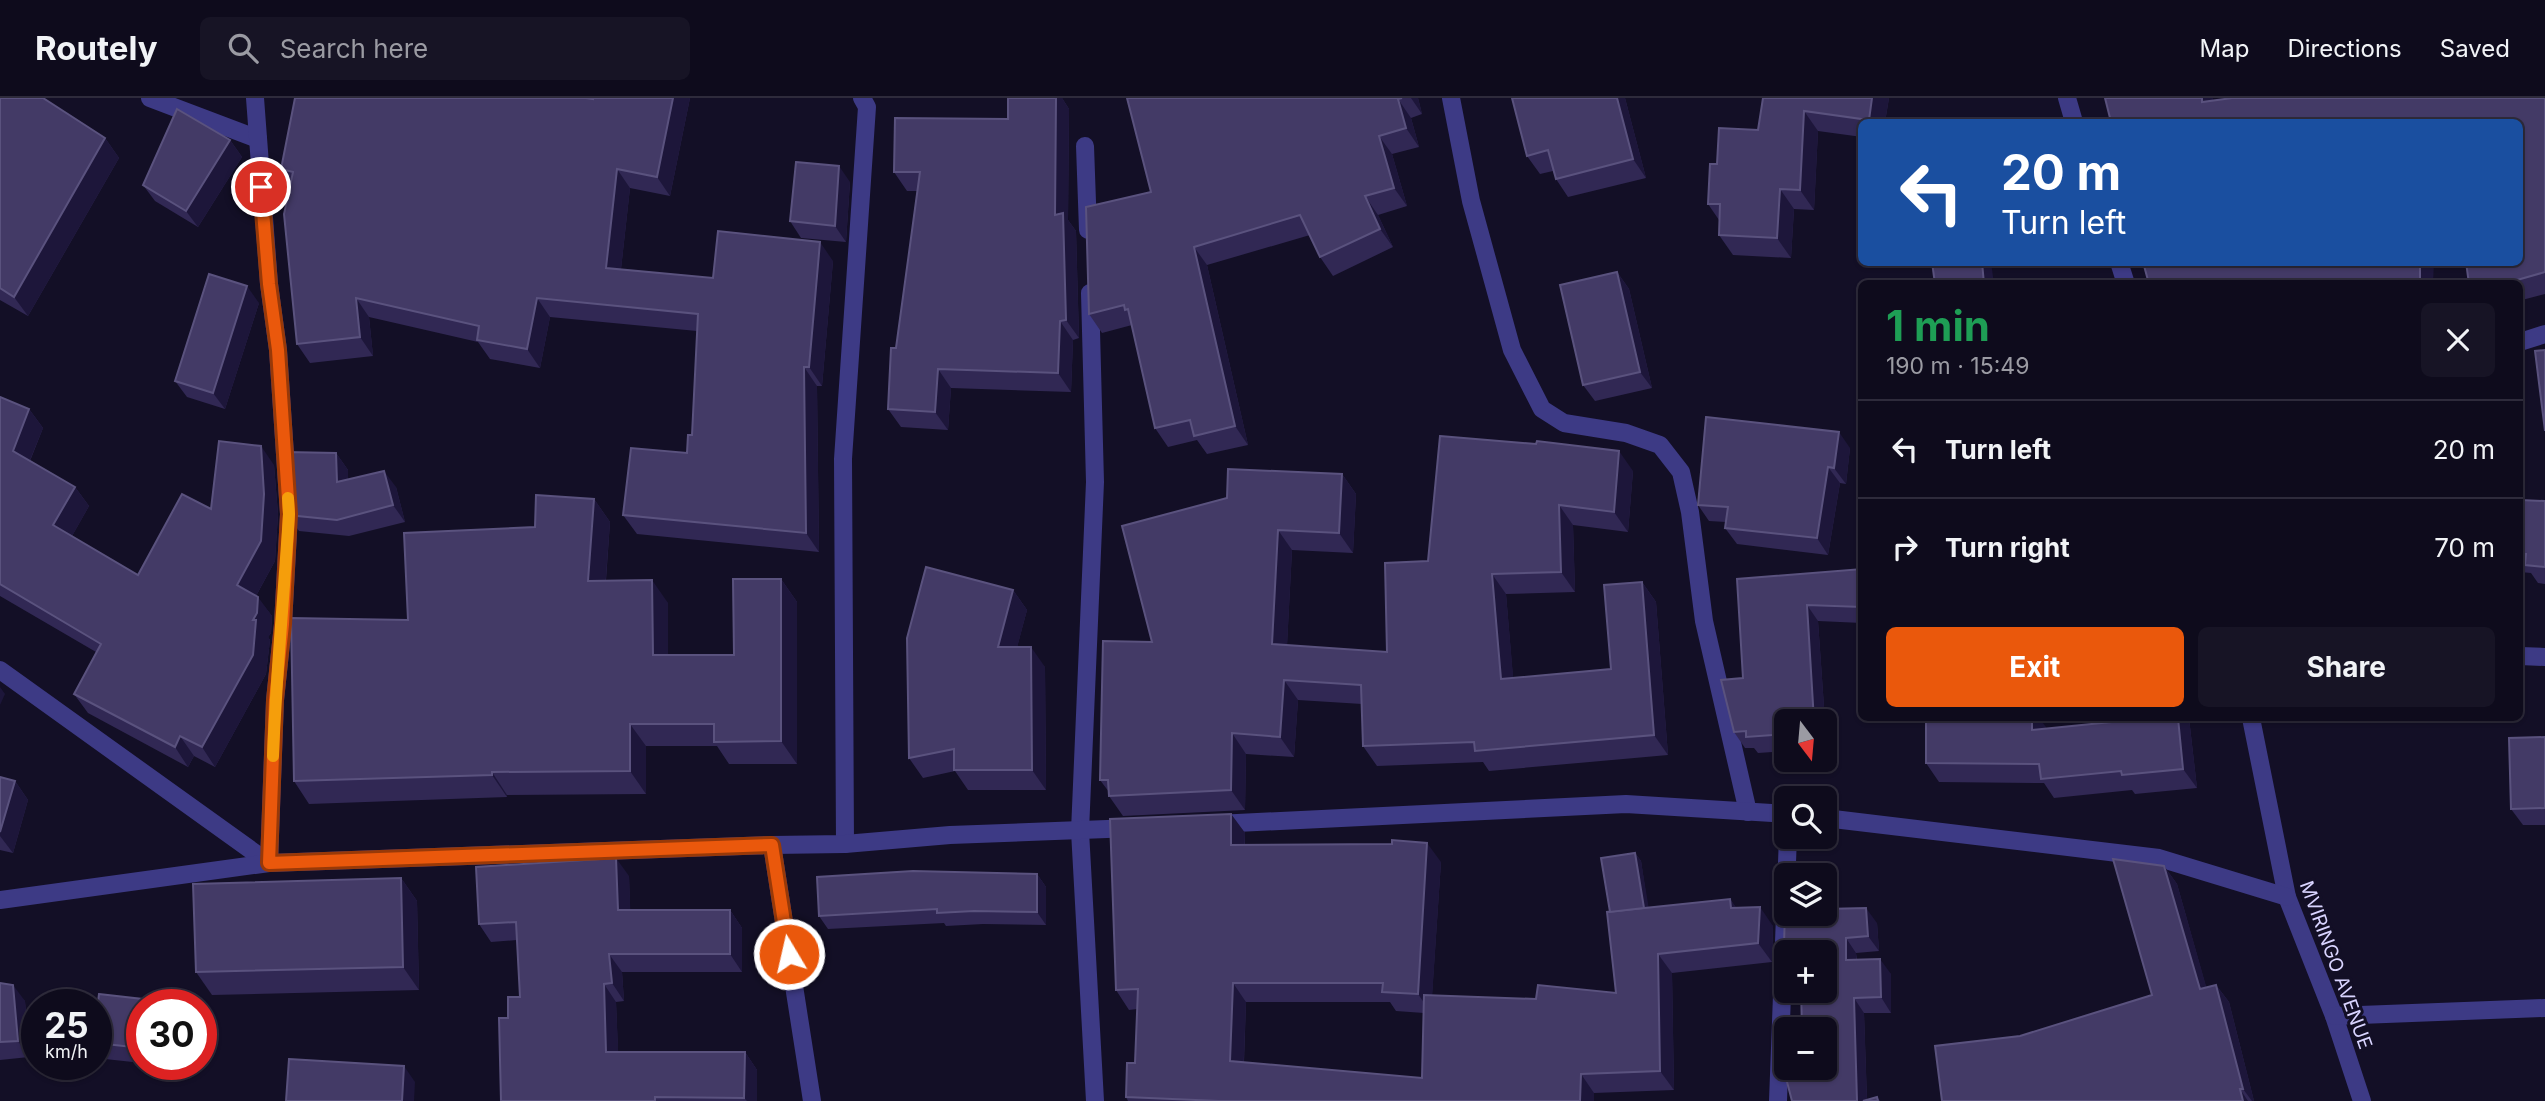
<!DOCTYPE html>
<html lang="en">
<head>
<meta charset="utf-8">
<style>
	:root { --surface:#0e0b1c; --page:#171425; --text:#f1f3f6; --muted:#9b9ba3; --line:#2e2b3b; --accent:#ea580c }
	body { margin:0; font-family:Inter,sans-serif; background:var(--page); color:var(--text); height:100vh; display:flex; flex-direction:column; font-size:26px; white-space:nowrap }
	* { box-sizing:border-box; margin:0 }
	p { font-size:23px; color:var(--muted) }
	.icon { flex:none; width:38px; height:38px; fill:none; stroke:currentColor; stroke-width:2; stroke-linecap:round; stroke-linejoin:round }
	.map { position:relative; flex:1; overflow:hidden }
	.sheet { position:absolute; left:1858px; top:182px; width:665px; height:441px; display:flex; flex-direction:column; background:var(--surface); border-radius:10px; box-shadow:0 2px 5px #0004,0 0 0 2px var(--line) }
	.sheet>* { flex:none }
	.guide { position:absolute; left:1858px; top:21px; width:665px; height:147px; border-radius:10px; box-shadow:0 2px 5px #0004,0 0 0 2px var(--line); background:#1a4fa0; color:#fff; overflow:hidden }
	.needle { width:46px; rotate:164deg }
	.tools { position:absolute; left:1774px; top:611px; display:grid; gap:14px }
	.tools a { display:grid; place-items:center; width:63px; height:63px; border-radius:10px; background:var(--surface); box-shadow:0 2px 5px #0004,0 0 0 2px var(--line); font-size:35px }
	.speed { position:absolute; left:21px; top:891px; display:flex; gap:14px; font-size:35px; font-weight:700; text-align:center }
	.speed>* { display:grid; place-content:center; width:91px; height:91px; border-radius:50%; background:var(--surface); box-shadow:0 2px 5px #0004,0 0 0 2px var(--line); line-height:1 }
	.speed small { font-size:18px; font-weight:400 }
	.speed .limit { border:10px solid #d22; background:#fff; color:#111 }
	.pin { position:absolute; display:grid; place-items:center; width:60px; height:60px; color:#fff; margin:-30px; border:4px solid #fff; border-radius:50%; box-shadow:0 2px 7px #0007 }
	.me { position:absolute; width:77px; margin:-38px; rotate:351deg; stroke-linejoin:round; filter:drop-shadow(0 0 5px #0008) }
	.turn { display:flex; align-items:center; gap:24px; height:147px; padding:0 28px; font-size:32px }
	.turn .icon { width:91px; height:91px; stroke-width:2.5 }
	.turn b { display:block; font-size:49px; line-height:60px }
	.round { display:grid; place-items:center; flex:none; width:74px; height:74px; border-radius:10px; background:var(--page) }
	.head { display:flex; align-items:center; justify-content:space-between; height:119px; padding:0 28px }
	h1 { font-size:42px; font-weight:700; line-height:52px; color:#1e9e55 }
	.button { display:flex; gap:14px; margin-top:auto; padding:14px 28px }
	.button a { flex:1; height:80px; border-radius:10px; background:var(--accent); color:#fff; font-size:28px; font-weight:700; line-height:80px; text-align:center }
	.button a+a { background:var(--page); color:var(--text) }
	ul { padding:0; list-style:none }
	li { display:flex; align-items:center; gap:21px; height:98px; padding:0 28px; border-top:2px solid var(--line) }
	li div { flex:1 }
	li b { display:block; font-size:26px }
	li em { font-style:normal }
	header { display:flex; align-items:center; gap:42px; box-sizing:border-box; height:98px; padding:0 35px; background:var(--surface); border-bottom:2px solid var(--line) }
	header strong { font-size:33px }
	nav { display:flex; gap:38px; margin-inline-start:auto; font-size:24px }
	.search { width:490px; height:63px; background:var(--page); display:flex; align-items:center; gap:18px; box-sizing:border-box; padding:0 24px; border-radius:10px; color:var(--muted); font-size:26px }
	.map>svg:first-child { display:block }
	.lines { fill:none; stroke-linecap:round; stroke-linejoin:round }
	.lane { stroke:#3d3a85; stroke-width:18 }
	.street { stroke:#3d3a85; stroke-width:18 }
	.wall { fill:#312854; fill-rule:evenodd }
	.shaded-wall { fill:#1d163a }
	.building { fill:#433a66; stroke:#5a527e; stroke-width:2 }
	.route-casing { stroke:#983908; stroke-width:18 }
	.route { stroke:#ea580c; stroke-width:12 }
	.slow { stroke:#f59e0b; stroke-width:12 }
	.labels { text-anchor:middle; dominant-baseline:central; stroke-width:6; stroke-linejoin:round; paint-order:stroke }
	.street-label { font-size:19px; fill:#d9d4ff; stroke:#130f26 }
</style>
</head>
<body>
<header>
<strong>Routely</strong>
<div class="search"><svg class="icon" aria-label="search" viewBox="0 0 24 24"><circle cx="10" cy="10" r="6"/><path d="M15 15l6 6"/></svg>Search here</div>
<nav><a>Map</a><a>Directions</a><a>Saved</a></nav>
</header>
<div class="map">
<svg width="2545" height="1003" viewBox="0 0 2545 1003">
	<rect width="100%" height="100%" fill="#130f26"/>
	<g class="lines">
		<!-- lane -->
		<polyline class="lane" points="150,0 258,41"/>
		<!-- street -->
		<g class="street">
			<polyline points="255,0 269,186 278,252 289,416 283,526 275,602 269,765"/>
			<polyline points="1451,0 1471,103 1512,252 1542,311 1564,325 1626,335 1660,347 1681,374 1690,414 1704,523 1748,714"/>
			<polyline points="2067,0 2074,24"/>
			<polyline points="1085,48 1088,132"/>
			<polyline points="2119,164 2126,186"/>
			<polyline points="1090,195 1095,384 1080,733 1095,1003"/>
			<polyline points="2520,244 2545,236"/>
			<polyline points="2520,558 2545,559"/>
			<polyline points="0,572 269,765"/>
			<polyline points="2251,620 2287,799 2334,918 2362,1003"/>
			<polyline points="1825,720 2159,760 2287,799"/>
			<polyline points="1217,726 1626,706 1787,716"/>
			<polyline points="845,746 843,361 867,9 862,0"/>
			<polyline points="772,747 812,1003"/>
			<polyline points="0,802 269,765 772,747 845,746 950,737 1133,730"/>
			<polyline points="2334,918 2545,910"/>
			<polyline points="1778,1003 1788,738"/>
		</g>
	</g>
	<!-- wall -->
	<g class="wall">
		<polygon points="0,0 105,40 119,60 28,218 0,202"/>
		<polygon points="690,0 670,98 630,90 621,171 713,180 833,163 822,288 817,288 819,454 637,436 623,417 687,355 692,337 697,233 550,219 540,270 490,261 478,244 369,219 373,258 310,265 297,246 290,85 281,71 593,1"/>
		<polygon points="1008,0 1062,0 1069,11 1068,122 1076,133 1079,240 1073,242 1071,294 951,290 948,332 901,329 888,311 917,93 907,93 894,74 1008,21"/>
		<polygon points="1127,0 1418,0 1422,16 1411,20 1419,49 1392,56 1407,108 1378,117 1393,149 1333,178 1320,159 1310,137 1207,167 1248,347 1207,356 1197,342 1168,349 1155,330 1132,227 1102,235 1089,216 1151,94"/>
		<polygon points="1512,0 1625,0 1646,80 1568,99 1556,81 1553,73 1540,76 1527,58"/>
		<polygon points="1763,0 1889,0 1885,24 1862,24 1862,39 1818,33 1814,112 1794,111 1791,160 1733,157 1719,137 1719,122 1708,106 1717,66 1758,32"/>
		<polygon points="2105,0 2213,0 2213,3 2545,0 2545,196 2522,202 2522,217 2520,217 2520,186 2469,186 2520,24"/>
		<polygon points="230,42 242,59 198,129 155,103 143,87"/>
		<polygon points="850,84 846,144 801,140 790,123"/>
		<polygon points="2143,164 2433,186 2149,186"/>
		<polygon points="1617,174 1629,191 1652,290 1595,303 1583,287"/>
		<polygon points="259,205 225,311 187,299 175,283"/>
		<polygon points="0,299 29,311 43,330 30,363 75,389 89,408 72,438 138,477 211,411 274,367 278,416 275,463 256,498 272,518 271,535 268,539 270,542 266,576 215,669 194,658 188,669 88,615 74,596 96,554 0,498"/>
		<polygon points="1850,350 1846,386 1840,385 1828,457 1737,446 1725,430 1726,424 1709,423 1698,407"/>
		<polygon points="336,355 348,372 348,382 396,389 405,424 349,438 299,433 288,417"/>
		<polygon points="1633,373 1628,434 1573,427 1575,494 1506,496 1513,580 1611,571 1642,484 1656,504 1668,657 1489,673 1483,664 1377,668 1363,648 1362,606 1298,602 1294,659 1246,656 1245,712 1123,718 1109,698 1109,694 1100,682 1152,544 1342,376 1356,396 1353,455 1292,452 1287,547 1387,554 1428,463"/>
		<polygon points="594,401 610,424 606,482 668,505 668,557 734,557 781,481 797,504 797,666 729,666 717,648 646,648 646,696 507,697 507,699 309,706 294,683 408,522 535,429"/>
		<polygon points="2520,402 2545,403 2545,486 2538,485 2531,475 2520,474"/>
		<polygon points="1862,471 1862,525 1818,523 1825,623 1787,623 1787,653 1758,655 1754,650 1745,650 1734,634 1743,580 1737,481"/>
		<polygon points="1013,492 1027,512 1017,549 1045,569 1046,692 968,692 955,673 923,680 909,660"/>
		<polygon points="2189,620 2197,690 2135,696 2132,692 2054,700 2044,685 1939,684 1926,665 2046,629 2046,631 2121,623"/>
		<polygon points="2545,639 2545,727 2523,727 2511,711"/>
		<polygon points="0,679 15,683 28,702 13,755 0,752"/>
		<path d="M1231 716 1245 735V747L1441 764 1432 897 1536 901 1616 895 1610 814 1635 755 1641 763 1648 810 1730 801 1736 810 1773 828 1772 864 1672 875 1674 992 1594 995V1003H1128L1126 999 1135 965 1137 911 1129 912 1116 892ZM1246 904H1390L1396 913 1424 915 1422 980 1244 964Z"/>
		<polygon points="2164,768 2177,786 2206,889 2216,887 2229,904 2254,1003 1942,1003 2020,938 2152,897"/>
		<polygon points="1037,776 1046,789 1046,827 983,826 946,828 944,825 828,831 819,818"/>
		<polygon points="629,778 630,812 730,812 742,830 742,874 622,874 624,903 616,904 618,954 745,954 757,972 757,1003 501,1003 508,920 520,899 517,842 491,844 479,826"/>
		<polygon points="401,780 417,803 419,892 212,897 196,874"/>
		<polygon points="1877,825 1879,853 1856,855 1857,862 1891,876 1891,915 1864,915 1867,1002 1877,999 1880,1003 1792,1003 1825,970 1825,854 1789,854 1784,847"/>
		<polygon points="0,885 25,903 29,959 0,962"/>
		<polygon points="142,906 142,965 105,961 96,949 96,919"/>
	</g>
	<!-- shaded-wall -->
	<g class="shaded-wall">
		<polygon points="673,0 690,0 670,98 657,79"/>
		<polygon points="1056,0 1062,0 1069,11 1068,122 1076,133 1079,240 1066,222 1055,117"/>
		<polygon points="1411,0 1418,0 1422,16"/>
		<polygon points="1617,0 1625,0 1646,80 1633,61"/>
		<polygon points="1872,0 1889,0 1885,24 1871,24 1869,22"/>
		<polygon points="2202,0 2213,0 2215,22 2202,4"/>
		<polygon points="1398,1 1411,20 1419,49 1406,30"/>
		<polygon points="1804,13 1818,33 1814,112 1800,92"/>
		<polygon points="1379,38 1392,56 1407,108 1394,90"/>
		<polygon points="105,40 119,60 28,218 14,199"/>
		<polygon points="230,42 242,59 198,129 186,113"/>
		<polygon points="839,68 850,84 846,144 835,128"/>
		<polygon points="617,71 630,90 619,189 606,170"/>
		<polygon points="1780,91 1794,111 1791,160 1777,140"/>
		<polygon points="1365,98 1378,117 1393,149 1380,131"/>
		<polygon points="820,144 833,163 822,288 809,269"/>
		<polygon points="1194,149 1207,167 1248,347 1235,328"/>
		<polygon points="1982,164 1991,164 1994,186 1984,186"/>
		<polygon points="2420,164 2434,164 2433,186 2420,186"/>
		<polygon points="1617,174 1629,191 1652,290 1640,274"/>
		<polygon points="247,188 259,205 225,311 213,295"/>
		<polygon points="2520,199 2522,202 2522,217 2520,214"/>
		<polygon points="356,200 369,219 373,258 360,239"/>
		<polygon points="537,200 550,219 540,270 527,251"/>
		<polygon points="1060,223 1073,242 1071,294 1058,275"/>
		<polygon points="804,269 817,288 819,454 806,435"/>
		<polygon points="938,271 951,290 948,332 935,314"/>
		<polygon points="29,311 43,330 26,372 13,353"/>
		<polygon points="1839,334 1850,350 1846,386 1834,370"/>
		<polygon points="261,348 274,367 278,416 275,463 251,507 237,487"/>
		<polygon points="1619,353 1633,373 1628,434 1614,414"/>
		<polygon points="336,355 348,372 348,401 337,384"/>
		<polygon points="1828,369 1840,385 1828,457 1817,440"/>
		<polygon points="384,373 396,389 405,424 393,407"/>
		<polygon points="1342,376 1356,396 1353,455 1339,435"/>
		<polygon points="75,389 89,408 67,447 53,427"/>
		<polygon points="594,401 610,424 604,505 588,483"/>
		<polygon points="1559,407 1573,427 1575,494 1561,474"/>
		<polygon points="1278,432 1292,452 1286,567 1272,546"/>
		<polygon points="1492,476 1506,496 1515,601 1501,581"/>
		<polygon points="781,481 797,504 797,666 781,643"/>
		<polygon points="652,482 668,505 668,580 653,557"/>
		<polygon points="1642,484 1656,504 1668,657 1654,637"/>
		<polygon points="1013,492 1027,512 1012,569 998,549"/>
		<polygon points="258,499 272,518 271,535 268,539 270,542 266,576 215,669 202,649 253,522"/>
		<polygon points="1807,507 1818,523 1825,623 1814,623"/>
		<polygon points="1031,549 1045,569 1046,692 1032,672"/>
		<polygon points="1284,582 1298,602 1294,659 1280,639"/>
		<polygon points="0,589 5,596 0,607"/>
		<polygon points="2032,620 2039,620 2046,629 2046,651 2032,632"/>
		<polygon points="2178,620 2189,620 2197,690 2183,671"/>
		<polygon points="630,626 646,648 646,696 630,673"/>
		<polygon points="1232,635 1246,656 1245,712 1231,692"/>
		<polygon points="180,638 194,658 188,669 175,649"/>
		<polygon points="492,674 507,697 507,699 492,677"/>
		<polygon points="15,683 28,702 13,755 0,738 0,734"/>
		<polygon points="1231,716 1245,735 1244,766 1231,747"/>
		<polygon points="1427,745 1441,764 1431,915 1418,896"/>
		<polygon points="1635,755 1641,763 1651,824 1645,816"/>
		<polygon points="616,760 629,778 631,830 618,812"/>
		<polygon points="2164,768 2177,786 2212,909 2200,891"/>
		<polygon points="1037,776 1046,789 1046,827 1037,814"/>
		<polygon points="401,780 417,803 419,892 403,869"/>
		<polygon points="1730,801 1744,820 1731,810"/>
		<polygon points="1760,809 1773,828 1772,864 1758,845"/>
		<polygon points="1866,810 1877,825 1879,853 1868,838"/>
		<polygon points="730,812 742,830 742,874 730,856"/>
		<polygon points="1846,840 1856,855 1857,877 1846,862"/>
		<polygon points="609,856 622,874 624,903 612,885"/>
		<polygon points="1658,856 1672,875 1674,992 1660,973"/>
		<polygon points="1880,861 1891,876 1891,915 1881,899"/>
		<polygon points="1233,885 1246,904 1243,982 1230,963"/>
		<polygon points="604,886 616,904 619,972 606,954"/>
		<polygon points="13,887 25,903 29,959 18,943"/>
		<polygon points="2216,887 2229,904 2254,1003 2252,1003 2243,991"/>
		<polygon points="1854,900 1864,915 1867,1003 1857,1003"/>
		<polygon points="745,954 757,972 757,1003 747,1003 744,1000"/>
		<polygon points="404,968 415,984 414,1003 402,1003"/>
		<polygon points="1581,976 1594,995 1594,1003 1580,1003"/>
		<polygon points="2240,991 2248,1003 2243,1003"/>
	</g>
	<!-- building -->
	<g class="building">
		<polygon points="0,0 43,0 105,40 14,199 0,190"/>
		<polygon points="295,0 586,0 593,1 593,0 673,0 657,79 617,71 606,170 713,180 718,133 820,144 809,269 804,269 806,435 623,417 631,350 687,355 688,337 692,337 698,216 537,200 527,251 477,242 479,228 356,200 360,239 297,246 284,116 293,74 281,71"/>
		<polygon points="1008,0 1056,0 1055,117 1063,115 1066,222 1060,223 1058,275 938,271 935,314 888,311 891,250 896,250 920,74 894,74 895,20 1008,21"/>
		<polygon points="1127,0 1402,0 1398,1 1406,30 1379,38 1394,90 1365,98 1380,131 1320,159 1300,117 1194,149 1235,328 1194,338 1190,322 1155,330 1128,211 1125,212 1124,207 1089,216 1086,109 1151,94"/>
		<polygon points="1512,0 1617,0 1633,61 1556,81 1548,52 1527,58"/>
		<polygon points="1763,0 1872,0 1869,22 1804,13 1800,92 1780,91 1777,140 1719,137 1720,106 1708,106 1710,66 1717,66 1719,30 1758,32"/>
		<polygon points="2105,0 2202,0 2202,4 2232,0 2545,0 2545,174 2510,184 2510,186 2469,186 2466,164 2520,164 2520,24 2111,24"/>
		<polygon points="177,11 230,42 186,113 143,87"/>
		<polygon points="796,64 839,68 835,128 790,123"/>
		<polygon points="1932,164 1982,164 1984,186 1935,186"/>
		<polygon points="2143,164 2420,164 2420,186 2251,186 2216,182 2217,186 2149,186"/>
		<polygon points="1617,174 1640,274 1583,287 1560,187"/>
		<polygon points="209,176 247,188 213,295 175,283"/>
		<polygon points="2545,252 2545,333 2535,253"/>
		<polygon points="0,299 29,311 13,353 75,389 53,427 138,477 182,396 211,411 219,343 261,348 264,396 261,443 237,487 258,499 257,515 253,522 256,522 253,557 202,649 180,638 175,649 74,596 101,546 0,486"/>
		<polygon points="1706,319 1839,334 1834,370 1828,369 1817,440 1725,430 1728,409 1698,407"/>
		<polygon points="1440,338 1536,346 1537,343 1619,353 1614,414 1559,407 1561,474 1492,476 1501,581 1611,571 1604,487 1642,484 1654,637 1475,653 1474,644 1363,648 1361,587 1284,582 1280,639 1232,635 1231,692 1109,698 1108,682 1100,682 1103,543 1152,544 1122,428 1227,400 1228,371 1342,376 1339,435 1278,432 1272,546 1387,554 1385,465 1428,463"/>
		<polygon points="286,354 336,355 337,384 384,373 393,407 337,422 288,417"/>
		<polygon points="536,397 594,401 588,483 652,482 653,557 734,557 733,481 781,481 781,643 714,644 714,626 630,626 630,673 492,674 492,677 294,683 291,520 408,522 404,435 535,429"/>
		<polygon points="2520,402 2545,403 2545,469 2525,467 2526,456 2520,456"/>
		<polygon points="926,469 1013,492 998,549 1031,549 1032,672 954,672 954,651 909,660 907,540"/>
		<polygon points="1862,471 1862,509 1807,507 1814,623 1787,623 1787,636 1746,639 1746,633 1734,634 1721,582 1743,580 1737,481"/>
		<polygon points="1926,620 2032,620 2032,632 2121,623 2121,620 2178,620 2183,671 2122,677 2121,673 2041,681 2039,666 1926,665"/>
		<polygon points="2545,639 2545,710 2511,711 2509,640"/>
		<polygon points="0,679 15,683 0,734"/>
		<polygon points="1231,716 1231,747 1392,746 1392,742 1427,745 1418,896 1382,894 1383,885 1233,885 1230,963 1422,980 1424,897 1536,901 1538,887 1616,895 1607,814 1730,801 1731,810 1760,809 1758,845 1658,856 1660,973 1581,976 1580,1003 1219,1003 1126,999 1127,965 1135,965 1138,891 1116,892 1110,721"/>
		<polygon points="1635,755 1644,810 1610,814 1601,760"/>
		<polygon points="616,760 618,812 730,812 730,856 609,856 612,885 604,886 606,954 745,954 744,1000 655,999 655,1003 501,1003 499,920 508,920 508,899 520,899 516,824 479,826 476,769"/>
		<polygon points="2113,761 2164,768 2200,891 2216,887 2243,991 2240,991 2243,1003 1942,1003 1935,948 2020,938 2152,897"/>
		<polygon points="913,773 1037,776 1037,814 974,813 937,815 937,811 819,818 817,779"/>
		<polygon points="401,780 403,869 196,874 193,786"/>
		<polygon points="1866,810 1868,838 1846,840 1846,862 1880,861 1881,899 1854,900 1857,1003 1792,1003 1780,957 1780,940 1787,938 1787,970 1825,970 1825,931 1802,931 1801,892 1825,892 1825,854 1800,854 1800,845 1784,847 1785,812 1787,812 1787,816 1825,816 1825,811"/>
		<polygon points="0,885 13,887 18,943 0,944"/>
		<polygon points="99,896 160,903 160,906 142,906 142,950 96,945 96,919"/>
		<polygon points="289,961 404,968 402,1003 286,1003"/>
		<polygon points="1877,999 1878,1003 1863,1003"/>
	</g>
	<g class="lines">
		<defs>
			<polyline id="route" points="261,89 269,186 278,252 289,416 283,526 275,602 269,765 772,747 789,856"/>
		</defs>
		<!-- route casing -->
		<use href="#route" class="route-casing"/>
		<!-- route -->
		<use href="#route" class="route"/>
		<!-- slow -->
		<path class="slow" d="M273 658C276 577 284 497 289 416L288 400"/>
	</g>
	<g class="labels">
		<!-- street labels -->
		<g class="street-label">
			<text transform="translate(2336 867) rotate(70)">MVIRINGO AVENUE</text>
		</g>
	</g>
</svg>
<div class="tools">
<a><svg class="needle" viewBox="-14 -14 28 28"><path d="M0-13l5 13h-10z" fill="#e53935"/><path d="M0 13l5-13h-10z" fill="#9b9ba3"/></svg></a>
<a><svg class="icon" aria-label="search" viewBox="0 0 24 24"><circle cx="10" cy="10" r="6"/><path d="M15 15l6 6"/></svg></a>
<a><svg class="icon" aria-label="layers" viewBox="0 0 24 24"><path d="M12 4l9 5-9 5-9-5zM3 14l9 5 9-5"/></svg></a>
<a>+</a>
<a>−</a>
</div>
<div class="speed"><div>25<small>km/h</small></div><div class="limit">30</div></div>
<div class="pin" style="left:261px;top:89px;background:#d93025"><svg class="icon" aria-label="arrive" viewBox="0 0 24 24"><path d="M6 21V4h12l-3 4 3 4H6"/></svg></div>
<svg class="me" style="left:789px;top:856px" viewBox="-20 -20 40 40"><circle r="17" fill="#ea580c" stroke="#fff" stroke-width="3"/><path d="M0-11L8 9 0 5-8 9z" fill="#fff"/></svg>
<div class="guide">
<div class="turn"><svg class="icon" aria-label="left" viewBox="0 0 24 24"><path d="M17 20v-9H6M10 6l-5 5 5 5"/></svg><div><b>20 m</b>Turn left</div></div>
</div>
<section class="sheet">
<div class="head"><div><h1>1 min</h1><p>190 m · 15:49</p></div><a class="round"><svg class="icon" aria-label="close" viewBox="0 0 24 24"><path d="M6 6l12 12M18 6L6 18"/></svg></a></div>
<ul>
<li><svg class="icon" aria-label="left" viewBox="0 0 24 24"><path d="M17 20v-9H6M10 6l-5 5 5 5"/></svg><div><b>Turn left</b></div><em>20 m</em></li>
<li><svg class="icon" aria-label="right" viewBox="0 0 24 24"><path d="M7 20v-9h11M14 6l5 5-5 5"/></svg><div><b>Turn right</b></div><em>70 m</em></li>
</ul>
<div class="button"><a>Exit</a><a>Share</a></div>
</section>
</div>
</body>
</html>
